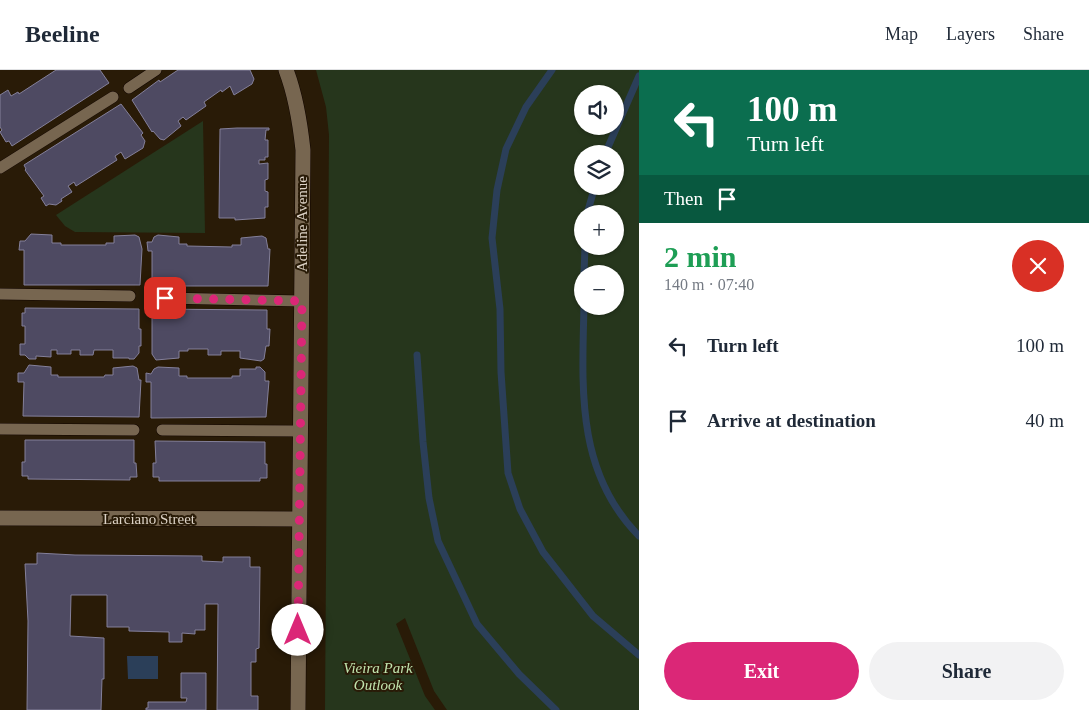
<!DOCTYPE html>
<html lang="en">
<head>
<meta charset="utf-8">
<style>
	:root { --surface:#fff; --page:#f2f2f3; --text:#1f2937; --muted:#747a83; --line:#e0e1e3; --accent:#db2777 }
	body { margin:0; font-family:"Times New Roman",serif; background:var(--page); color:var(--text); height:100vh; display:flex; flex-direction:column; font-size:19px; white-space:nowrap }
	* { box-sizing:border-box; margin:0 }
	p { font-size:16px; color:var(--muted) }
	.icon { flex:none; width:28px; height:28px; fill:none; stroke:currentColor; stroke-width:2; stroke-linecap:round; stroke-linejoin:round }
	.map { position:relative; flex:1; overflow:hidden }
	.details { display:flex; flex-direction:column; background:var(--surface); width:450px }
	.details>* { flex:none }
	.guide { background:#0b6e4f; color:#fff; overflow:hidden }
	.fabs { position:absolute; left:574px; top:15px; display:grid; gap:10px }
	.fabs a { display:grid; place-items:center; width:50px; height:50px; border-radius:50%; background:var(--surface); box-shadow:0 1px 4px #0004; font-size:25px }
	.pin { position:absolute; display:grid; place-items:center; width:42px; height:42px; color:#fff; margin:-21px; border-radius:10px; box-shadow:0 2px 8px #0006 }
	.me { position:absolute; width:55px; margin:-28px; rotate:0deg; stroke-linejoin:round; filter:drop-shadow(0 0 4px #0008) }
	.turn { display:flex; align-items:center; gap:18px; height:105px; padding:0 25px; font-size:22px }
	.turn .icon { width:65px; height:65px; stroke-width:2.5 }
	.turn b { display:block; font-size:35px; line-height:42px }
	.then { display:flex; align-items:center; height:48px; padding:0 25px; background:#0003; gap:10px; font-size:19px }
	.round { display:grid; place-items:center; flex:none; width:52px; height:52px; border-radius:26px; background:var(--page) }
	.overview { display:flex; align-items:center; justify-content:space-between; height:85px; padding:0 25px }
	h1 { font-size:30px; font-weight:700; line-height:38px; color:#1e9e55 }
	.button { display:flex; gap:10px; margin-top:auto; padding:10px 25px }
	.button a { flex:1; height:58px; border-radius:30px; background:var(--accent); color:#fff; font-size:20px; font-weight:700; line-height:58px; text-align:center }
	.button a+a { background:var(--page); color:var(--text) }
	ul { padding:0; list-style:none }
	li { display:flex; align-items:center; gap:15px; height:75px; padding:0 25px }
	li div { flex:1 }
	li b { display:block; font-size:19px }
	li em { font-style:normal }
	header { display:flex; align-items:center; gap:30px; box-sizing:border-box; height:70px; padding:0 25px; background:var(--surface); border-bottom:1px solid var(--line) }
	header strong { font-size:24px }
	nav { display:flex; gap:28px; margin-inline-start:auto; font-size:18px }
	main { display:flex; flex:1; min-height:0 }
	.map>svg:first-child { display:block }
	.green { fill:#26361c; fill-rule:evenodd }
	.water { fill:#2b3f59 }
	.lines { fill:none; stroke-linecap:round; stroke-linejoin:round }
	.stream { stroke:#2b3f59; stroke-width:7 }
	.building { fill:#4e4a62; stroke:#84809a }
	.lane-casing { stroke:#110500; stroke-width:12 }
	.street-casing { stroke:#110500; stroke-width:16 }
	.lane { stroke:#776650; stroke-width:11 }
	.street { stroke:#776650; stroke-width:15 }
	.route { stroke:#db2777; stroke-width:9; stroke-dasharray:0 16.2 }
	.labels { text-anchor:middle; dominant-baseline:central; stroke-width:4; stroke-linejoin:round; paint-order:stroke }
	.street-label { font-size:15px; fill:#ddd3c7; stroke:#291b07 }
	.park-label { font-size:15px; font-style:italic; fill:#c1e4ae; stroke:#291b07 }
</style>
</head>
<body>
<header>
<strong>Beeline</strong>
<nav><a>Map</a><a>Layers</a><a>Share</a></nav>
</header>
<main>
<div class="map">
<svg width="639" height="640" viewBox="0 0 639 640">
	<rect width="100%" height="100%" fill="#291b07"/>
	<!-- green -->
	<g class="green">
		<path d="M316 0H639V640H447L434 621 405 548 396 554 425 626 435 640H325L329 65 326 37ZM582 24H615V56H582ZM582 84H615V116H582ZM582 144H615V176H582ZM582 204H615V236H582Z"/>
		<polygon points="203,51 205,163 75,162 65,156 56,145"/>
	</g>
	<!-- water -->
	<polygon class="water" points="127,586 158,586 158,609 128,609"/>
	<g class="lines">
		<!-- stream -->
		<g class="stream">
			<polyline points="552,0 526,37 506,79 497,120 492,168 500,239 501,302 508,403 520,439 543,482 593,546 639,585"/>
			<polyline points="605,84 639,6"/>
			<polyline points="587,144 595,116"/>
			<polyline points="584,204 585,176"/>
			<path d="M584 236C582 319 576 402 639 466"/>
			<polyline points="417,285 423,372 429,428 438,471 477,554 519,604 556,640"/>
		</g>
	</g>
	<!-- building -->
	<g class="building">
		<polygon points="56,0 100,0 109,13 12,76 9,71 6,72 0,62 2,60 0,57 0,25 8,20 11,26 18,22 19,24"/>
		<polygon points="178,0 250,0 254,9 252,14 234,25 230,16 222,22 221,20 204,32 206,36 186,50 183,47 178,51 181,56 164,70 160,69 153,61 152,62 132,30 159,10 160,12"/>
		<polygon points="121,34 143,63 141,65 145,71 143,78 125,89 121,82 115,86 117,90 76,116 74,112 68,116 72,122 61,129 62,131 56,135 49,134 46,136 41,128 44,126 25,100 26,99 24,95"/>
		<polygon points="237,58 269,58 269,60 266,60 265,70 268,70 268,87 265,87 265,90 259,90 259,94 268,93 268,109 265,110 265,121 268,122 268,137 265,137 265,148 235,150 235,148 219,148 220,59"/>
		<polygon points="31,164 52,165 52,173 61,173 61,175 106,175 106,173 114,173 114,166 135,165 139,167 142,179 140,215 24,215 24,180 19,180 20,171 25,171"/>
		<polygon points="158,165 179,167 179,174 187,174 187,176 232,177 232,175 241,175 241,168 262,166 266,168 268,179 270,179 268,216 152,216 152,181 148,181 147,172 152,172 154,167"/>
		<polygon points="25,238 139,239 139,259 141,259 141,276 139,276 139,283 134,289 129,289 129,288 113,288 113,280 94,280 93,285 80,285 80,280 71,280 71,284 57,284 57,280 51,280 51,287 36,286 36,289 29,289 25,285 20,285 20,274 25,274 25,256 22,256 22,243 25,243"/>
		<polygon points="152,239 267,240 267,259 270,259 269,276 266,276 264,289 261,291 240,288 240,281 221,281 221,285 208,285 208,279 188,279 188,281 179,281 179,288 156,290 152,284"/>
		<polygon points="29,295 51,297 51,305 58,305 58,307 104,307 105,305 113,305 113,298 133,296 137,298 139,310 141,310 139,347 23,346 24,312 18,312 18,303 24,303"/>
		<polygon points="158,297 179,298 179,306 187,306 187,308 232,308 232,306 240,306 240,299 256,299 256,297 260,297 265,302 265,311 269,311 266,347 151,348 151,312 146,312 146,303 151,304 154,299"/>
		<polygon points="25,370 134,370 134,393 136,393 137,407 130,407 130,410 28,409 28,406 22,406 22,392 25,392"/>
		<polygon points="155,371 265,372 265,394 267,394 267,408 260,408 260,411 159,411 159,407 153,407 153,393 156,393"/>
		<polygon points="37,483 75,485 202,486 202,491 223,492 223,487 250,487 250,497 260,497 259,578 256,579 256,592 251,592 251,626 258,626 258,640 217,640 218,534 205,534 205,560 195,560 195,564 182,563 182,572 169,572 169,562 129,561 129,557 107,557 107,525 71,525 70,566 104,568 104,609 102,609 101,640 27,640 28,551 25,494 37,494"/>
		<polygon points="181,603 206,603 206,640 146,640 146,638 148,638 148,632 186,632 187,628 181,628"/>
	</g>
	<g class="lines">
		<defs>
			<g id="lane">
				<polyline points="129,18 156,0"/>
				<polyline points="0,98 113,27"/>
				<polyline points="0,224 130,226"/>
				<polyline points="165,228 302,231"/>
				<polyline points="0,359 134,360"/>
				<polyline points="162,360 301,361"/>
			</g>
			<g id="street">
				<path d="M286 0C296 26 300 52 303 80L298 640"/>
				<polyline points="0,448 298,449"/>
			</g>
		</defs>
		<!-- lane casing -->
		<use href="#lane" class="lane-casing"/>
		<!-- street casing -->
		<use href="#street" class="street-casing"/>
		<!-- lane -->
		<use href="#lane" class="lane"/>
		<!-- street -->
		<use href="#street" class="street"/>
	</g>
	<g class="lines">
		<!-- route -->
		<polyline class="route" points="165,228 302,231 298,560"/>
	</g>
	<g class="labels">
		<!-- street labels -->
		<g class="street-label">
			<text transform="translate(302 154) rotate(-90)">Adeline Avenue</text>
			<text x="149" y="449">Larciano Street</text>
		</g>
		<!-- park labels -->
		<g class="park-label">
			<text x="378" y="598">Vieira Park<tspan x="378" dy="17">Outlook</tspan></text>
		</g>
	</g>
</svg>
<div class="fabs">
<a><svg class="icon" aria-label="sound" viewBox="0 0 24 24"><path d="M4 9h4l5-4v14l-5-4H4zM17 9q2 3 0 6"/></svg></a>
<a><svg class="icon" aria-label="layers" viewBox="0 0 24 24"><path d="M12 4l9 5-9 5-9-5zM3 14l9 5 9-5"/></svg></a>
<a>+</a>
<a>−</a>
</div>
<div class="pin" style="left:165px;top:228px;background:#d93025"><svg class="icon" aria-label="arrive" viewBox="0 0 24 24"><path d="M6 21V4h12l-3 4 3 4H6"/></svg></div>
<svg class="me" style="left:298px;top:560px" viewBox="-20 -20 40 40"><circle r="19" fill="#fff"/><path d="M0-13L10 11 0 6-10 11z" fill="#db2777"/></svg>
</div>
<section class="details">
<div class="guide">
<div class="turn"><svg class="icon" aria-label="left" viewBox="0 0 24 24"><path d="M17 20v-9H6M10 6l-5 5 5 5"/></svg><div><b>100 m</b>Turn left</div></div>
<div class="then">Then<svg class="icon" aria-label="arrive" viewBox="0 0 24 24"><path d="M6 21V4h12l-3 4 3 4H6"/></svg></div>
</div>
<div class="overview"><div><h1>2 min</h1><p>140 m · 07:40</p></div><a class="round" style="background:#d93025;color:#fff"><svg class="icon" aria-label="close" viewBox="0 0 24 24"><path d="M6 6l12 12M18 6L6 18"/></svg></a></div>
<ul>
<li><svg class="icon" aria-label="left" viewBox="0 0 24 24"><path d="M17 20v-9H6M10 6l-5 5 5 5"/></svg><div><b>Turn left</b></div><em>100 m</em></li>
<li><svg class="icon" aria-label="arrive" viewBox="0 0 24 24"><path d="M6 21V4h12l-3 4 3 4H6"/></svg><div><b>Arrive at destination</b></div><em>40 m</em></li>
</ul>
<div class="button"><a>Exit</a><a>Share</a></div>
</section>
</main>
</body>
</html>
